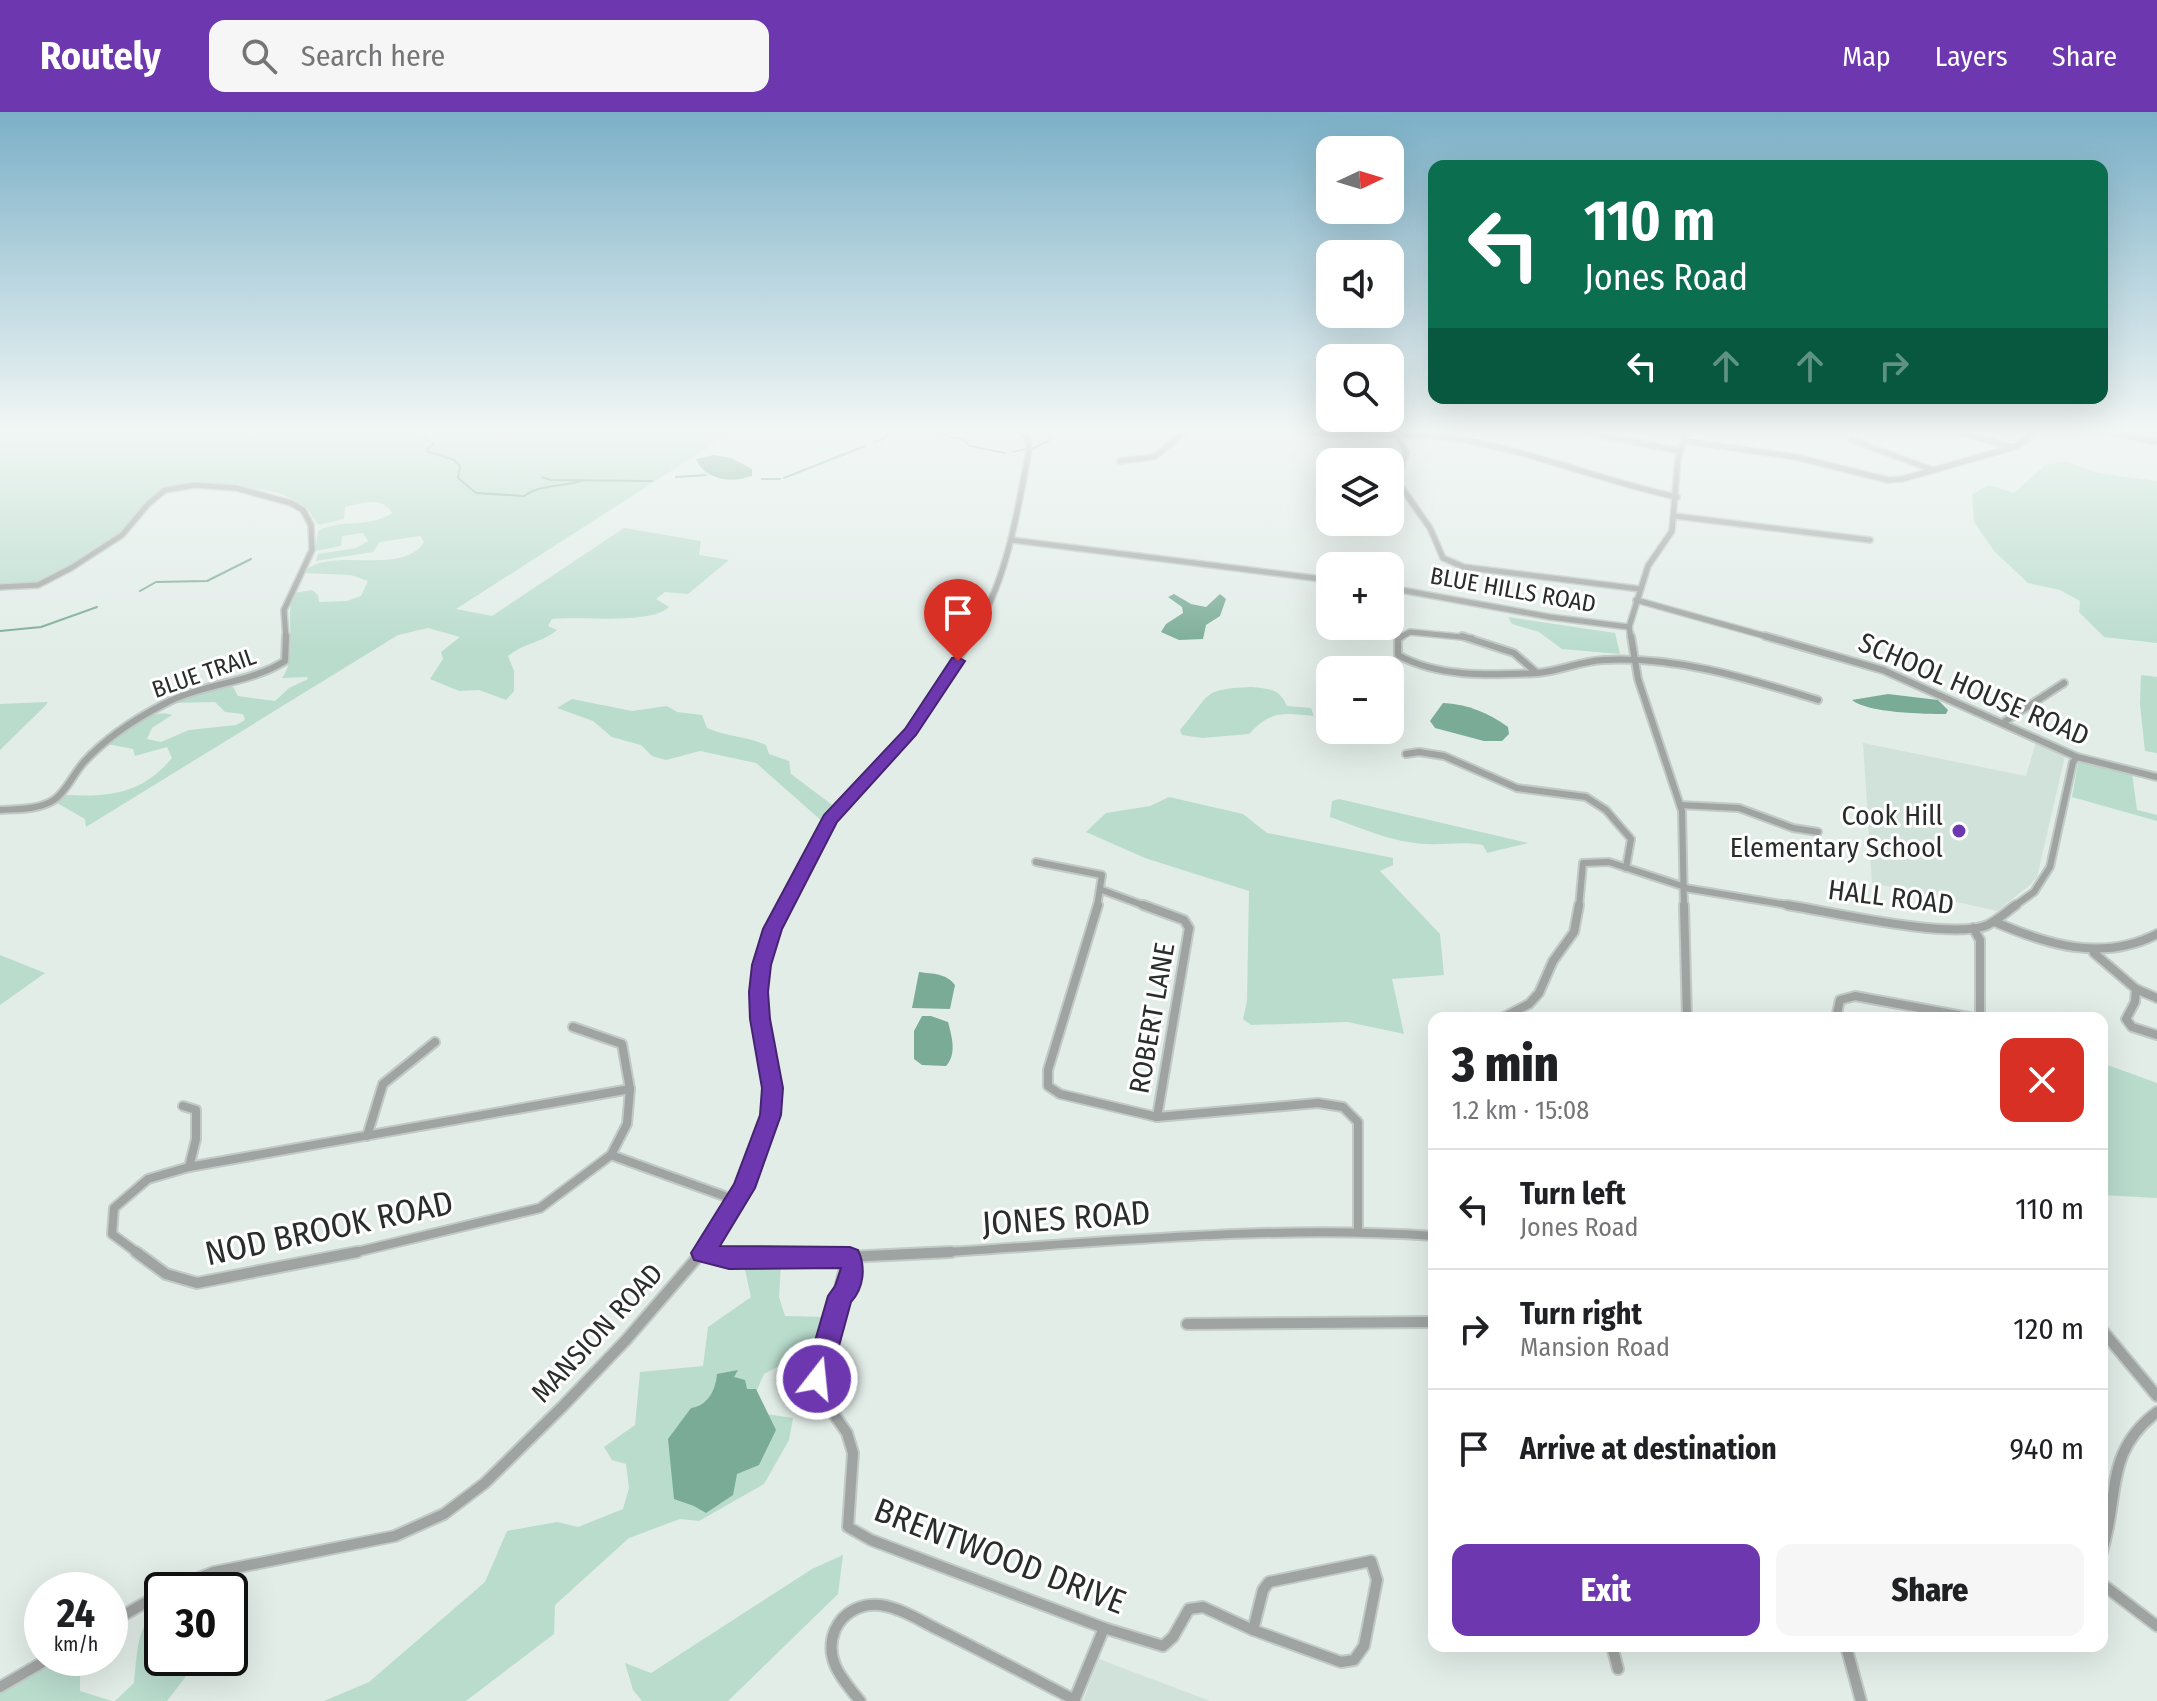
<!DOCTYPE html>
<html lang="en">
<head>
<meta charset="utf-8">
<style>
	:root { --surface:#fff; --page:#f6f6f6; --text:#202124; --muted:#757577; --line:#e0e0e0; --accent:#6d38af }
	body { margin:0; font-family:"Fira Sans Condensed",sans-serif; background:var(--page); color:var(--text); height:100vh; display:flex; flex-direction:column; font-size:30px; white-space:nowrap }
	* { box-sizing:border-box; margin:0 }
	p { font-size:26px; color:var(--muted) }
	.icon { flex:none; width:44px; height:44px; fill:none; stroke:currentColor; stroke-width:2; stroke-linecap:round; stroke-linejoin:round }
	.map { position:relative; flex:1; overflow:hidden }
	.panel { position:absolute; left:1428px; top:900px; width:680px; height:640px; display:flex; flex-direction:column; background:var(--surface); border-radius:16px; box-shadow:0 8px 32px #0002 }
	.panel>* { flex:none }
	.guide { position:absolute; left:1428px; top:48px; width:680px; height:244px; border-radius:16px; box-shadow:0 8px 32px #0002; background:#0b6e4f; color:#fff; overflow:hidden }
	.needle { width:52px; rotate:86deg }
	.fabs { position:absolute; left:1316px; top:24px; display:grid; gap:16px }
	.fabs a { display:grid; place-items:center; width:88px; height:88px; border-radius:16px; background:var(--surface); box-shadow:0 8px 32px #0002; font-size:40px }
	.speed { position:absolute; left:24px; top:1460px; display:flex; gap:16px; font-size:40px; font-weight:700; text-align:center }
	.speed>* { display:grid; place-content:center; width:104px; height:104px; border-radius:50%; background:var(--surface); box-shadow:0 8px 32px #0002; line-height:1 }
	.speed small { font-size:20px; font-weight:400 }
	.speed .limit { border:4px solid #111; border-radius:12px; background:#fff; color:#111 }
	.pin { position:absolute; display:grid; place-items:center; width:68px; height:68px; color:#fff; margin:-82px -34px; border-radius:50% 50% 50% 0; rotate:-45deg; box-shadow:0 0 8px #0007 }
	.pin .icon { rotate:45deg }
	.me { position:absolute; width:88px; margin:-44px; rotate:16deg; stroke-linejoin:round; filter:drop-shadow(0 0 6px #0008) }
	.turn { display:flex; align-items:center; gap:28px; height:168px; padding:0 24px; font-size:36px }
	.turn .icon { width:104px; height:104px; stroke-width:2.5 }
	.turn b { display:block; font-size:56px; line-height:68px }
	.lanes { display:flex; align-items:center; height:76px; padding:0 24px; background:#0003; justify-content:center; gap:40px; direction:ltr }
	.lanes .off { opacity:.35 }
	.round { display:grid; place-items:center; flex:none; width:84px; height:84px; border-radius:16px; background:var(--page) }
	.overview { display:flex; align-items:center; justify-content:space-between; height:136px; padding:0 24px }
	h1 { font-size:48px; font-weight:800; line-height:60px }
	.cta { display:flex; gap:16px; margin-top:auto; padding:16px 24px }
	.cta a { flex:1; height:92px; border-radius:16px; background:var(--accent); color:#fff; font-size:32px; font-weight:800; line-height:92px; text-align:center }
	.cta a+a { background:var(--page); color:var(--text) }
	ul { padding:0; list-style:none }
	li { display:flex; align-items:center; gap:24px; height:120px; padding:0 24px; border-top:2px solid var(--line) }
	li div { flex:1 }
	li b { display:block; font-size:30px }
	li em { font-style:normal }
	header { display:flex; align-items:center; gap:48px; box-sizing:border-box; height:112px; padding:0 40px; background:var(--accent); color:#fff }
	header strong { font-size:38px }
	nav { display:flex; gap:44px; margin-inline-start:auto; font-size:28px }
	.search { width:560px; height:72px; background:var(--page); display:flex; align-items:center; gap:20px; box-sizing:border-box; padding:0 28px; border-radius:16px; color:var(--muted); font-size:30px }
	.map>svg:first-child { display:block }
	.built { fill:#d1e2da }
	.green { fill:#b9dccd }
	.water { fill:#79ab96 }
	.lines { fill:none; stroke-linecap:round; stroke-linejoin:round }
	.stream { stroke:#79ab96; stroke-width:2 }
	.minor-far3-casing { stroke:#c1cac6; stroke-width:8 }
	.minor-far2-casing { stroke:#c1cac6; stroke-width:10 }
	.minor-far1-casing { stroke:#c1cac6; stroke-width:12 }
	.minor-casing { stroke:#c1cac6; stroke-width:14 }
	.minor-far3 { stroke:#9fa3a1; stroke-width:5 }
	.minor-far2 { stroke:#9fa3a1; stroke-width:6 }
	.minor-far1 { stroke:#9fa3a1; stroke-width:8 }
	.minor { stroke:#9fa3a1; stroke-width:10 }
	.route { fill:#6d38af; stroke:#472472; stroke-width:2 }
	.poi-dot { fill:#6d38af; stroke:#fff; stroke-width:3 }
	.labels { text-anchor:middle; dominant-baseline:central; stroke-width:6; stroke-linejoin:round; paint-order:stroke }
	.far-street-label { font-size:24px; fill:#2a2d2c; stroke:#fff }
	.street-label { font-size:28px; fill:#2a2d2c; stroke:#fff }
	.poi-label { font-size:28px; fill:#2a2d2c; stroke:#fff; text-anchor:end }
	.near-street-label { font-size:34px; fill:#2a2d2c; stroke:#fff }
</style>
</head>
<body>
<header>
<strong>Routely</strong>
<div class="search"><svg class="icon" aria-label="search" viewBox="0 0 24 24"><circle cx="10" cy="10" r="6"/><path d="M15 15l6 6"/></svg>Search here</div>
<nav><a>Map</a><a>Layers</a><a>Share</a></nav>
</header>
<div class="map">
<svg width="2157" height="1589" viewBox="0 0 2157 1589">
	<rect width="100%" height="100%" fill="#e2ede8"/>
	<!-- built -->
	<g class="built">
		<polygon points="2036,630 2065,644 2037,765 2030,773 1997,799 1872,771 1863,631 2026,664"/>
		<polygon points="1099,1547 1210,1589 1083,1589"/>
	</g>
	<!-- green -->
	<g class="green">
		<path d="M0 318H735L456 497 492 504 624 416 701 429 699 443 729 448 688 482 665 480 656 487 669 495C651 513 578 504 552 507L548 514 557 518C542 531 523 531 508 544L514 559V579L506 588 479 578 459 579 430 567 443 547 441 540 460 525 428 516 398 523 86 715 85 707 57 691 66 683C110 685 142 682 172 646L167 635 135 644 133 637 107 632C125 620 149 595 172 603L152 616 147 627 161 630 189 618 236 613 245 608 243 602 225 600 215 590 171 591 225 571 233 575 238 584 275 589 289 576 308 567 307 565 282 566C300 541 283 509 294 481L312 478 318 483 319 490 347 489 361 484 368 469 351 463 303 461C328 432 401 466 424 430L420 424 380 430 373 440 316 449 318 442 356 436 368 429 363 421 342 424 341 434 315 439 318 419C342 406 368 417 392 401 383 384 362 391 345 395L344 407 319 413C313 408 311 399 304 394 269 368 204 374 163 377L114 428 46 469 0 474Z"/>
		<polygon points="2065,349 2097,361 2157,369 2157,531 2104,525 2079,500 2080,489 2060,478 2028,471 1994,439 1974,410 1972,382 1989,373 2014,381 2045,353"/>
		<polygon points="1508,505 1615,521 1620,542 1562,537 1539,520 1512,512"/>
		<polygon points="2141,563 2157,565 2157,641 2145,639 2140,592"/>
		<path d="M1251 575C1269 577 1279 576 1287 594L1311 596 1314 604C1284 601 1271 598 1249 622L1202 626 1182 623 1180 618C1211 583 1200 577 1251 575Z"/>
		<path d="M572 587 632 599 667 594 677 600 702 603 707 616C726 625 747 624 766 633L769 642 789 649 791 662 835 695 823 710 756 651 700 639 666 648 652 644 641 633 612 625 593 609 557 596Z"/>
		<polygon points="48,590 45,594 0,638 0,592"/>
		<polygon points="2086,650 2132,661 2137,698 2157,703 2157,709 2072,685 2078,651"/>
		<polygon points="1169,685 1243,702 1267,721 1393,746 1393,753 1380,759 1440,822 1444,863 1392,867 1404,922 1348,910 1251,913 1243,907 1247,889 1249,779 1145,746 1086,720 1106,701 1150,694"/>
		<path d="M1339 687 1528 731 1487 741 1483 733C1463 729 1447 733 1427 732 1394 731 1361 716 1330 705L1332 689Z"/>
		<polygon points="0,843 45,861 0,893"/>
		<polygon points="2102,951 2157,971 2157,1086 2102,1083"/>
		<polygon points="781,1152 779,1185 785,1204 825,1205 815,1244 800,1243 764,1262 756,1280 766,1302 793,1306 789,1328 764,1372 699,1409 680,1407 629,1426 555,1493 554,1522 466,1589 324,1589 369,1570 485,1470 507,1419 557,1410 578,1415 623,1397 629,1376 626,1352 612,1348 604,1335 635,1313 640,1260 703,1254 708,1215 751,1185 745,1158"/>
		<polygon points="843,1443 838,1482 728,1589 642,1589 633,1578 625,1551 651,1561 812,1457"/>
		<path d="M162 1494V1546H200L167 1589H115L134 1571C137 1545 136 1509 162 1494Z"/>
		<polygon points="61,1546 72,1546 72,1553 80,1558 80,1579 112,1589 0,1589 0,1582"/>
	</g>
	<!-- water -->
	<g class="water">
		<path d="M714 343 731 346 752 357V364C729 372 704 367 696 347Z"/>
		<polygon points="1174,482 1191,492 1206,495 1220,482 1226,487 1220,504 1206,513 1203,527 1179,528 1161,520 1166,512 1183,501 1182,495 1168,485"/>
		<path d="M1888 582 1938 588 1948 598 1946 602C1925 602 1867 601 1852 588Z"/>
		<path d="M1443 591C1467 592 1489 601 1508 615L1509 622 1502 629H1484L1435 616 1430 609Z"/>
		<path d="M919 860C933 862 946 861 955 873L950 897 912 896Z"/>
		<path d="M931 904 948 910C952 925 957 942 946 954L922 953 914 947V919L922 904Z"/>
		<path d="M738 1258 734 1265 745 1268 747 1277H756L776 1318 759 1353 737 1362 733 1383 706 1401 694 1394 674 1387 668 1327 691 1296C708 1294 716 1277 717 1262Z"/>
	</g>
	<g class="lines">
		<!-- stream -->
		<g class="stream">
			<path d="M421 318 417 322 433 332 426 339 454 348 460 354 458 366 476 381 524 384C542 371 562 376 584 368"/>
			<polyline points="923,318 946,323"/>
			<polyline points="950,325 963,327 970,334 1005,341"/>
			<polyline points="874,330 882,328 893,318"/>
			<polyline points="1032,337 1050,328 1050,318"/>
			<polyline points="1013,340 1025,337"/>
			<polyline points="542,365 551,368 652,369"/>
			<polyline points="676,365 706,363"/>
			<polyline points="784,366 865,334"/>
			<polyline points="762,367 780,367"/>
			<polyline points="140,479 156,470 207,469 251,447"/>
			<polyline points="0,519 41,515 97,495"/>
		</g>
		<defs>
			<g id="minor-far3">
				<path d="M1304 318C1353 328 1402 319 1451 326 1528 337 1601 369 1677 385"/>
				<polyline points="1395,318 1406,341 1397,369 1430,416 1443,446 1464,455 1640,477"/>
				<polyline points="1573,318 1680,339"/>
				<polyline points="1951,318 2012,335"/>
				<polyline points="2100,318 2157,330"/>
				<polyline points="2152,318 2157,321"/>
				<polyline points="1852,328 1933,358"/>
				<polyline points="1684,329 1796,345 1888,368 1902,367 2014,335 2025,329 2033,318"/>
				<polyline points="1120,349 1154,345 1187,318"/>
				<polyline points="1675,404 1870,428"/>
				<polyline points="1012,428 1330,468"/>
				<polyline points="0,475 38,473 71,456 122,423 148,392 165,378 195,373 236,376 291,391 303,398 311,413 312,438 284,498 286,526"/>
				<polyline points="1390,476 1550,505 1629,515"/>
				<polyline points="1636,488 1772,526"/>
				<path d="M971 526C1007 470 1017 402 1029 338L1028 327 1019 318"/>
				<polyline points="1399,526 1410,520 1472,526"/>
				<polyline points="1631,526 1629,515 1648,454 1672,419 1678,346 1688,318"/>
			</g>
			<g id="minor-far2">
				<path d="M1402 524 1398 527V543C1439 566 1491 563 1537 561L1514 541 1462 524"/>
				<polyline points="1631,524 1638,567 1682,699 1684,795"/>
				<polyline points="1765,524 1883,558 2077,645 2157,665"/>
				<path d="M1537 561C1560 559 1581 549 1604 548 1678 544 1749 567 1818 588"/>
				<polyline points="2004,610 2064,571"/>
				<polyline points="1406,642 1419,640 1444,644 1517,676 1586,685 1606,698 1631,727 1626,756"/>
				<polyline points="1680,693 1739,696 1793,716 1818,720"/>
				<path d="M0 698C18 697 38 698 54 688 66 680 74 661 84 650 106 626 135 607 164 592 201 572 251 571 285 549L286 524"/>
				<polyline points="1036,750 1102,763 1097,795"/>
				<polyline points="1685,776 1800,795"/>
				<polyline points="1102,778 1148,795"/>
				<polyline points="784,795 830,707 915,615 972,524"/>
				<polyline points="1579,795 1583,751 1609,750 1685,775"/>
				<polyline points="2013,795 2034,780 2050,755 2073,650 2077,645"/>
			</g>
			<g id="minor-far1">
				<polyline points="1098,793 1048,958 1048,974 1060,982 1157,1005 1318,991 1343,995 1358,1010 1358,1116"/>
				<polyline points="1143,793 1184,808 1189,816 1157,1005"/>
				<polyline points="1684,793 1687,906"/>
				<path d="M1787 793C1831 800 1948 827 1985 814 1996 810 2007 799 2016 793"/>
				<path d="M1995 810C2048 833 2103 850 2157 822"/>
				<polyline points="1973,816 1980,828 1980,906"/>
				<polyline points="2094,841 2136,877 2157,886"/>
				<polyline points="2136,877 2135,890 2126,907 2132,915 2157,923"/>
				<polyline points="1502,906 1529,892 1539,881 1553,849 1574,820 1579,793"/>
				<polyline points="1836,906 1840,888 1855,884 1974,906"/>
				<polyline points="573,915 622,932 630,977"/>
				<polyline points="183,994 196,998 196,1027 189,1055"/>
				<polyline points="367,1024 383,972 435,930"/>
				<polyline points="611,1043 738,1089"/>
				<polyline points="139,1142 112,1122 114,1096 148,1067 189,1055 630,977"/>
				<polyline points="348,1142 540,1096 611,1043 627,1012 630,977"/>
				<path d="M701 1142C731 1106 775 1024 773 976 772 954 764 932 761 910 754 869 767 830 786 793"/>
				<path d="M917 1142C1090 1132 1260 1112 1434 1124"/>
			</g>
			<g id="minor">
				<polyline points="136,1140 166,1162 197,1171 357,1140"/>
				<polyline points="702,1141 763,1149 951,1140"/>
				<polyline points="850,1149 846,1152 817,1267 824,1288 847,1321 853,1341 848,1415 871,1428 1104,1516 1163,1534 1173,1525 1189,1497 1203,1495 1253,1518"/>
				<polyline points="840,1184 846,1180 853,1153 850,1147"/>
				<polyline points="1187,1212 1434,1210"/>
				<polyline points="2102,1218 2157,1284"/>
				<path d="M2102 1439C2120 1383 2104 1340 2157 1300"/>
				<polygon points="1371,1449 1377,1468 1364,1534 1354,1548 1341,1550 1253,1518 1263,1478 1269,1470"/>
				<polyline points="2102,1472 2157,1514"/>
				<polyline points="169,1478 214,1460 395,1424 444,1402 485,1371 562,1295 626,1228 702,1140"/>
				<polyline points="110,1511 162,1481"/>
				<polyline points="1612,1534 1618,1557"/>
				<polyline points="1846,1534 1861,1589"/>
				<polyline points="0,1575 50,1546"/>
				<path d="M860 1589C843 1568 823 1547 835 1518 843 1500 861 1491 880 1493 901 1496 919 1508 937 1517 984 1540 1029 1564 1075 1588"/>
				<polyline points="1074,1589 1104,1516"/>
			</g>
		</defs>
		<!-- minor-far3 casing -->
		<use href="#minor-far3" class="minor-far3-casing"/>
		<!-- minor-far2 casing -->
		<use href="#minor-far2" class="minor-far2-casing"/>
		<!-- minor-far1 casing -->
		<use href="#minor-far1" class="minor-far1-casing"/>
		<!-- minor casing -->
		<use href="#minor" class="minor-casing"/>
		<!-- minor-far3 -->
		<use href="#minor-far3" class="minor-far3"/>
		<!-- minor-far2 -->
		<use href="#minor-far2" class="minor-far2"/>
		<!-- minor-far1 -->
		<use href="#minor-far1" class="minor-far1"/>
		<!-- minor -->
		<use href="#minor" class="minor"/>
	</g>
	<!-- sky -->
	<linearGradient id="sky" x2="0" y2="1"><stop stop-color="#7bb0c7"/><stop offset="0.59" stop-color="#f2f7f5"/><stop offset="1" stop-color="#f2f7f5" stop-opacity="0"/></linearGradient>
	<rect width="2157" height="540" fill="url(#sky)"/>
	<!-- route -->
	<path class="route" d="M958 545 965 549 916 623 837 710 782 817 771 853 768 880 770 907 783 976 781 1003 755 1076 720 1134 850 1135 858 1138C866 1155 864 1176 851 1190L830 1267 826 1276 817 1279 808 1276 804 1267 828 1184 835 1174 841 1156 729 1157 694 1148 691 1141 734 1072 760 1003 762 976 750 907 749 880 752 853 763 817 824 703 905 617 952 546Z"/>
	<!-- markers -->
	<circle class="poi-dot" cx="1959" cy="719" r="8"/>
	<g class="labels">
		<!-- far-street labels -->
		<g class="far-street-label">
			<text transform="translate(1513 478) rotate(10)">BLUE HILLS ROAD</text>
			<text transform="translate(204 561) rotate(-19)">BLUE TRAIL</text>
		</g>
		<!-- street labels -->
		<g class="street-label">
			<text transform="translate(1974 577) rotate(23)">SCHOOL HOUSE ROAD</text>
			<text transform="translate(1891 785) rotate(7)">HALL ROAD</text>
			<text transform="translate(1152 906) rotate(-80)">ROBERT LANE</text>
			<text transform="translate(597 1221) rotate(-47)">MANSION ROAD</text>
		</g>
		<!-- poi labels -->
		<g class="poi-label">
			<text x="1943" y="703">Cook Hill<tspan x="1943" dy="32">Elementary School</tspan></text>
		</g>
		<!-- near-street labels -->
		<g class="near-street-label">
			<text transform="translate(1066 1106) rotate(-4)">JONES ROAD</text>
			<text transform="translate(329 1116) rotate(-12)">NOD BROOK ROAD</text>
			<text transform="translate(1000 1444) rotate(21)">BRENTWOOD DRIVE</text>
		</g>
	</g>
</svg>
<div class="fabs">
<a><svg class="needle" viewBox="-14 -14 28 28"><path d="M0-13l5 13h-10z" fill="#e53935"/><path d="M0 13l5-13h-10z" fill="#757577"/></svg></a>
<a><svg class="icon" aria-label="sound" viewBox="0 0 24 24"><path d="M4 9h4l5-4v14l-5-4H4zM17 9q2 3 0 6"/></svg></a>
<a><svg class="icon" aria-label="search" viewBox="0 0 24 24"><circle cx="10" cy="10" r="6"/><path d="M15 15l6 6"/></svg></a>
<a><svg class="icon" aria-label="layers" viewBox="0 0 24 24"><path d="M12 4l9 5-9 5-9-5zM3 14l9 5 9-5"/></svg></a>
<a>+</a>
<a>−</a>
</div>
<div class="speed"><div>24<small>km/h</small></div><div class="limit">30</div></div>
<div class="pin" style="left:958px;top:549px;background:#d93025"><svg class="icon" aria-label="arrive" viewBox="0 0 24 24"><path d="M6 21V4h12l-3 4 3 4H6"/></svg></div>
<svg class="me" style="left:817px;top:1267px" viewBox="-20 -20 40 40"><circle r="17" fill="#6d38af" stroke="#fff" stroke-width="3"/><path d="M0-11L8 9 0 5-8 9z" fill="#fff"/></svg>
<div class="guide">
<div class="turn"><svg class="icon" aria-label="left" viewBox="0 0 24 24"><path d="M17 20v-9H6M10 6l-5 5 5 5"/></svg><div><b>110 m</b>Jones Road</div></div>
<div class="lanes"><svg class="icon" aria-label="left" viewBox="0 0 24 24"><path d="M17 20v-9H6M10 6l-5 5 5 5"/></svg><svg class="icon off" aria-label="ahead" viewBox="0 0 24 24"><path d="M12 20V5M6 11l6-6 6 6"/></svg><svg class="icon off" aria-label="ahead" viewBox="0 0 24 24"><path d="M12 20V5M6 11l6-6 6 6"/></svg><svg class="icon off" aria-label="right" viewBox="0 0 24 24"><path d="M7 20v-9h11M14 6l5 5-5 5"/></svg></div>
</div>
<section class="panel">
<div class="overview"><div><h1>3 min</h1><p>1.2 km · 15:08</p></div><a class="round" style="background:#d93025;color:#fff"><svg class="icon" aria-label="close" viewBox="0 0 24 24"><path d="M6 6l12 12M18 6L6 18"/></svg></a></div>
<ul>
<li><svg class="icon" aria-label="left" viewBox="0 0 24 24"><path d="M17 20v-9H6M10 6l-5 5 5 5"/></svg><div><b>Turn left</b><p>Jones Road</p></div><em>110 m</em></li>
<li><svg class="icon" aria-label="right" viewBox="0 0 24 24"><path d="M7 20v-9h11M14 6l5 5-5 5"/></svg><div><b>Turn right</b><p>Mansion Road</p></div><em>120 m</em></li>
<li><svg class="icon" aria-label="arrive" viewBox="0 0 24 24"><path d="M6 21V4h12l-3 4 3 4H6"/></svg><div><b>Arrive at destination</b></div><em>940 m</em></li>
</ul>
<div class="cta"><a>Exit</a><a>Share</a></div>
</section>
</div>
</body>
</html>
